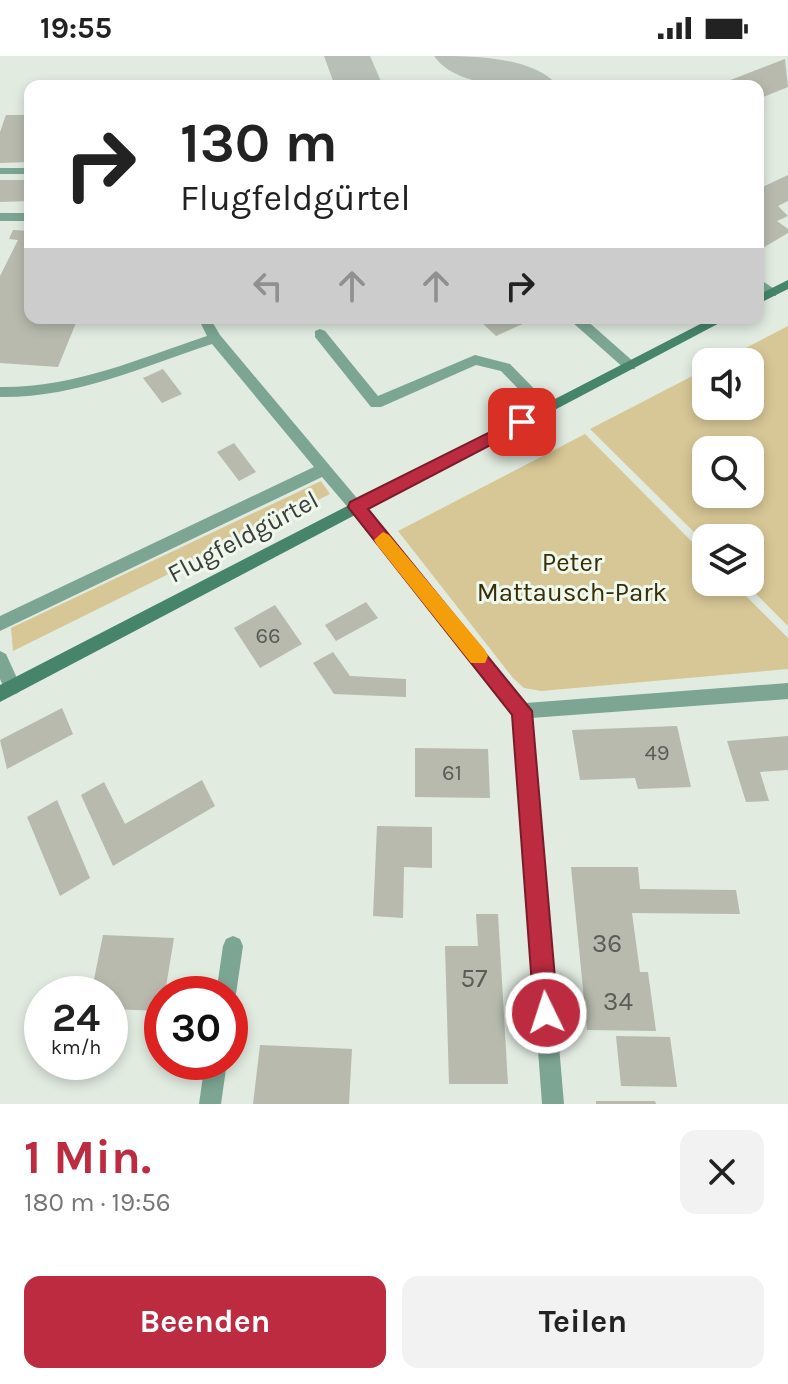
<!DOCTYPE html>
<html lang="de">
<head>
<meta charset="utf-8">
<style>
	:root { --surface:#fff; --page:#f2f2f2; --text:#222; --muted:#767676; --accent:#bc2b40 }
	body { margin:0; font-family:Karla,sans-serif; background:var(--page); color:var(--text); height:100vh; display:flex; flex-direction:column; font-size:30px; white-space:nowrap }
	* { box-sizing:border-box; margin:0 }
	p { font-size:26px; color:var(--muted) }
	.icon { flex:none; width:44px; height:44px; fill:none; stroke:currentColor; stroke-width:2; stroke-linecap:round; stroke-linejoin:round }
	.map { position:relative; height:1048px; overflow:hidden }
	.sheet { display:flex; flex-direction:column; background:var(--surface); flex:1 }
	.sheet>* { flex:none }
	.guide { position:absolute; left:24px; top:24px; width:740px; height:244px; border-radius:16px; box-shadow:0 4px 12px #0003; background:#fff; color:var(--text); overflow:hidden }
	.tools { position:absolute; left:692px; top:292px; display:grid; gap:16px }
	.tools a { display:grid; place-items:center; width:72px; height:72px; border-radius:16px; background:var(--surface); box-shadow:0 4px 12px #0003; font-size:40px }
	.speed { position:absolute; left:24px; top:920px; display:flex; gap:16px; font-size:40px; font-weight:700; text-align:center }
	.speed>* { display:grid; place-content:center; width:104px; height:104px; border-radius:50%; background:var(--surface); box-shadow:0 4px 12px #0003; line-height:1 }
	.speed small { font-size:20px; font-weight:400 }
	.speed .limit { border:12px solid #d22; background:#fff; color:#111 }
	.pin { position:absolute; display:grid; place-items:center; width:68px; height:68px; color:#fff; margin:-34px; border-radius:16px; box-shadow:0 4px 12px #0006 }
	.me { position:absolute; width:88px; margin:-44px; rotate:356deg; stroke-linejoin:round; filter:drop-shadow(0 0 6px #0008) }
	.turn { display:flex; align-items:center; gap:28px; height:168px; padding:0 24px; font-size:36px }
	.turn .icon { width:104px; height:104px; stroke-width:2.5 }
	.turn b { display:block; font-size:56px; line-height:68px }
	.lanes { display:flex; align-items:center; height:76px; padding:0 24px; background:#0003; justify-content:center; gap:40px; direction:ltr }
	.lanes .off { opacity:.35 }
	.round { display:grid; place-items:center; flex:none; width:84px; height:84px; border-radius:16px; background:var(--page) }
	.overview { display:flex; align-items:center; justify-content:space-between; height:136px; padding:0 24px }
	h1 { font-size:48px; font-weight:700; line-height:60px; color:var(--accent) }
	.cta { display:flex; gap:16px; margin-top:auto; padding:16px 24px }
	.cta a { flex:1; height:92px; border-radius:16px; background:var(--accent); color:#fff; font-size:32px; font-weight:700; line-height:92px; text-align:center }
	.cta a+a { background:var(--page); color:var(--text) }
	.status { display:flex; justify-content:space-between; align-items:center; height:56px; padding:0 40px; background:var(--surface); direction:ltr }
	.status svg { height:22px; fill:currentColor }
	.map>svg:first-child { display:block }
	.green { fill:#d7c796; fill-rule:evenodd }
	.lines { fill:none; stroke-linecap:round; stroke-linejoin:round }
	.taxiway { fill:#b7bfb6; fill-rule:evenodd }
	.building { fill:#b7baad }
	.lane { fill:#7da593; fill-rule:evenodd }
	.street { fill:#7da593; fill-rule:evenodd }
	.secondary { fill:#46846b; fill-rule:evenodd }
	.route { fill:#bc2b40; stroke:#7a1c2a; stroke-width:2 }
	.slow { fill:#f59e0b }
	.labels { text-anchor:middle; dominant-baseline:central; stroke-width:6; stroke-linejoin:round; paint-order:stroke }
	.number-label { font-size:22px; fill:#5a5d57 }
	.street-label { font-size:26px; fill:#3b3e3a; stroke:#eff8ed }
	.park-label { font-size:26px; fill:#382d06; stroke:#eff8ed }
	.near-number-label { font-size:26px; fill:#5a5d57 }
</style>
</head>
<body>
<div class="status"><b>19:55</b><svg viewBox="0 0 49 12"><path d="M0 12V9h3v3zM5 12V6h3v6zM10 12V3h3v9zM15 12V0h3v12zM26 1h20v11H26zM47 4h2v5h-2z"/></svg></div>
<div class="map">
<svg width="788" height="1048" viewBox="0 0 788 1048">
	<rect width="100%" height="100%" fill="#e1ebe0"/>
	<!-- green -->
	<g class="green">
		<path d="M788 270V570L744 526H750V482H706V488L590 373 706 313V350H750V306H719ZM750 394V438H706V394Z"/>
		<polygon points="585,378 706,500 706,526 732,526 788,582 788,613 541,635 524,632 513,622 398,475"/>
		<polygon points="321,425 330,438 13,595 11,572"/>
	</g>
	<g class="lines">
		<!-- taxiway -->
		<g class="taxiway">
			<polygon points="324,0 370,0 383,30 335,30"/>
			<path d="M434 0C471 0 534 0 558 30 521 30 458 34 434 0Z"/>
		</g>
	</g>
	<!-- building -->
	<g class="building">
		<polygon points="785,3 788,31 758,43 758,30 715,30"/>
		<polygon points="6,59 30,59 30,106 0,107 0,76"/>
		<polygon points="788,119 788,145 778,150 788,160 777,165 788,173 788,177 758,195 758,133"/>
		<polygon points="0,124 30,124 30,145 0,146"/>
		<polygon points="13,174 30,175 30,262 78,262 58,311 0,307 0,220 18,184 9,183"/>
		<polygon points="477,262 536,262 496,280"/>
		<polygon points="163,313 182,338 162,347 143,322"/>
		<polygon points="234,387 256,416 239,425 217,396"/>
		<polygon points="366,546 378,562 336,585 325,569"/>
		<polygon points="275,549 302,588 260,612 234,572"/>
		<polygon points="333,596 350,620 406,623 406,641 334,638 313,607"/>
		<polygon points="62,652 73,678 7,713 0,684"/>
		<polygon points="677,670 691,731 638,733 635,722 580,724 572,674"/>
		<polygon points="788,680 788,714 760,716 769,745 746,746 727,685"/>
		<polygon points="415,692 488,693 490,742 415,741"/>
		<polygon points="202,724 215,750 113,810 81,739 104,726 125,768"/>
		<polygon points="57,744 90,822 60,840 27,761"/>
		<polygon points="377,770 432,771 432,812 404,811 403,862 373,860"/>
		<polygon points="571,811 638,811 640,833 736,834 740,858 632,857 640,916 648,916 656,975 587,974"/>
		<polygon points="476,858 498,858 508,1028 449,1028 445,890 478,890"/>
		<polygon points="103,879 174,882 162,955 110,953 110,938 91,938"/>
		<polygon points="616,980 670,981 677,1031 621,1030"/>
		<polygon points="260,989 352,993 349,1048 253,1048"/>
		<polygon points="596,1045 655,1045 656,1048 596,1048"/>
	</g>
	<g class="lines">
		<!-- lane -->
		<g class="lane">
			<rect x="0" y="112" width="30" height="6"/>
			<rect x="0" y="157" width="30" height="8"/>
			<polygon points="758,222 776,234 776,240 768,240 758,232"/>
			<path d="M198 262H210L220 279 361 447 364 451 361 455H351L322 421 0 575V560L314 411 212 288C142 311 76 342 0 341V331C74 332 138 303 207 280Z"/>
			<polygon points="571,262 584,262 635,307 635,313 625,313 572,266"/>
			<polygon points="320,273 325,275 378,340 475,299 510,308 554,353 552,357 542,357 501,315 476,309 381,351 371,351 315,281 315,275"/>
			<polygon points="0,595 6,598 21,631 18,637 12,639 6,637 0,623"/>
		</g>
		<!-- street -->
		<g class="street">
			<polygon points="356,445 361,447 526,647 788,627 788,643 531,662 564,1048 542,1048 513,658 351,455 348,451"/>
			<polygon points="233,880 240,883 243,890 236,938 230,947 230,938 216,938 223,890 226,883"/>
			<polygon points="205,1006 227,1006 221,1048 199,1048"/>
		</g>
		<!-- secondary -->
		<g class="secondary">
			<polygon points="788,224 788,233 758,248 758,239"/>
			<polygon points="712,262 729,262 0,646 0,629"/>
		</g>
	</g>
	<!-- route -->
	<polygon class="route" points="522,360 527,362 527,370 368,453 532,655 558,957 554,966 546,969 537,966 534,957 512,659 348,451 350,446"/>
	<!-- slow -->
	<polygon class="slow" points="383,476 389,479 485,594 488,600 485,607 471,607 377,489 374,484"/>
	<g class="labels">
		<!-- number labels -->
		<g class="number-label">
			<text x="268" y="580">66</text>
			<text x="657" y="697">49</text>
			<text x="452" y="717">61</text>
		</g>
		<!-- street labels -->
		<g class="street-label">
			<text transform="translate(243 481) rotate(-28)">Flugfeldgürtel</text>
		</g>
		<!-- park labels -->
		<g class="park-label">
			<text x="572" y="506">Peter<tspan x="572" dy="30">Mattausch-Park</tspan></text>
		</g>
		<!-- near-number labels -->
		<g class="near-number-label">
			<text x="607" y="887">36</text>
			<text x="474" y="922">57</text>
			<text x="618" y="945">34</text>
		</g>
	</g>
</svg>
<div class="tools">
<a><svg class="icon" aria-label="sound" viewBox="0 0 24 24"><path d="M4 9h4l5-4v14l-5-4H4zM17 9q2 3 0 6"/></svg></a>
<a><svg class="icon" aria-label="search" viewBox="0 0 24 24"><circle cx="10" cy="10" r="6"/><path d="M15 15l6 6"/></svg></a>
<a><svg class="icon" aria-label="layers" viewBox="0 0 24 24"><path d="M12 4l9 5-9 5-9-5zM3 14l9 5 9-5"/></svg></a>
</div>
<div class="speed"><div>24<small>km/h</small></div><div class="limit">30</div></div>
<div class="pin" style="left:522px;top:366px;background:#d93025"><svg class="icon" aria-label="arrive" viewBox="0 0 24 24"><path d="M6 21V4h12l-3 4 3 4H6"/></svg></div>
<svg class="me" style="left:546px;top:957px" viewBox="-20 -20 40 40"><circle r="17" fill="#bc2b40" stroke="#fff" stroke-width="3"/><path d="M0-11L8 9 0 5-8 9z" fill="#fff"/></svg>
<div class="guide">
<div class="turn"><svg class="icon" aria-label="right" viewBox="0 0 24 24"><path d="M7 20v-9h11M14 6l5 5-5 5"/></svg><div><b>130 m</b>Flugfeldgürtel</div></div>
<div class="lanes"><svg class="icon off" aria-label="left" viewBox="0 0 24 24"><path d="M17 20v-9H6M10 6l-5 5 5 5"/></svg><svg class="icon off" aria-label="ahead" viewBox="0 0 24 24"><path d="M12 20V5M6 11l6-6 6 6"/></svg><svg class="icon off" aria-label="ahead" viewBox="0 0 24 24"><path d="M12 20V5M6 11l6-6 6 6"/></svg><svg class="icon" aria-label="right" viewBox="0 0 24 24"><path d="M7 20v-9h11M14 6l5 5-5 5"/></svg></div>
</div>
</div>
<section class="sheet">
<div class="overview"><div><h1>1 Min.</h1><p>180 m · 19:56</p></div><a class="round"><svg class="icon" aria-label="close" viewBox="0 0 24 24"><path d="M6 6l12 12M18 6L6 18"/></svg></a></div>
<div class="cta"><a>Beenden</a><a>Teilen</a></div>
</section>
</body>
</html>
